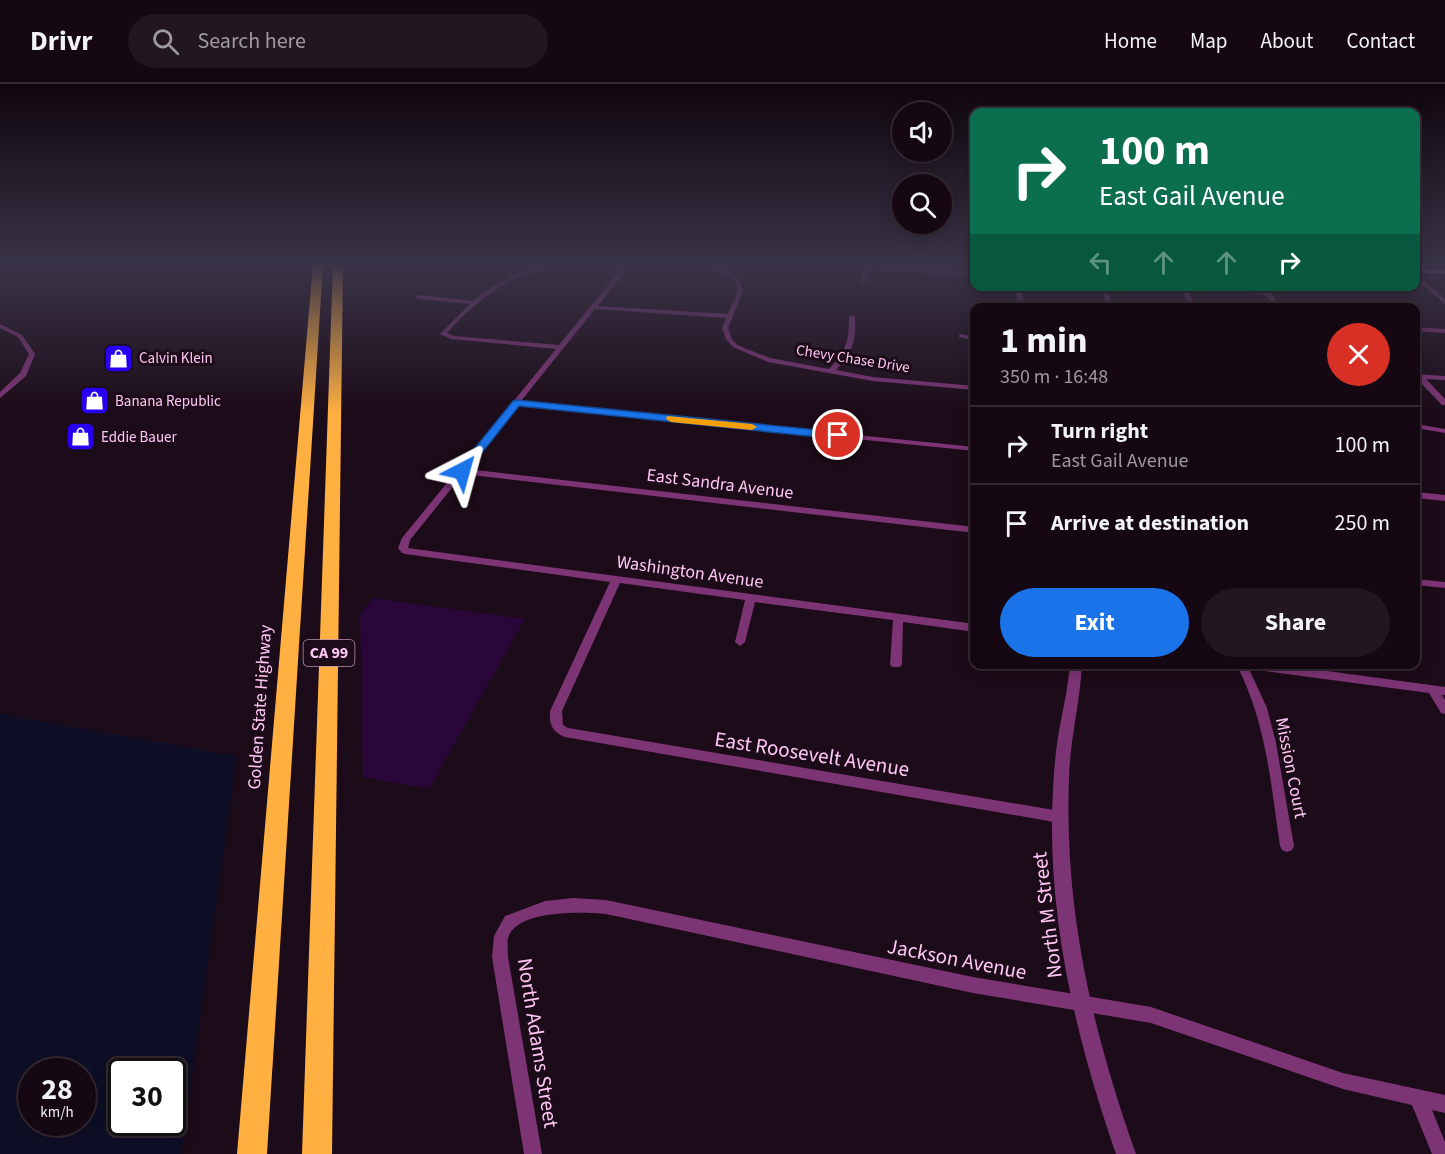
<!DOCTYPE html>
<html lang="en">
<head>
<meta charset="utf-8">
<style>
	:root { --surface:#150812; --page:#221620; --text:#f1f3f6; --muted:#9d9a9f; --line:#342932; --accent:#1a73e8 }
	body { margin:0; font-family:"Source Sans 3",sans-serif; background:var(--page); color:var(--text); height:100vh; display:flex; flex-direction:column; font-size:22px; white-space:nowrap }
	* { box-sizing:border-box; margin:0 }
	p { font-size:20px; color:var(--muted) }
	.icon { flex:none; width:33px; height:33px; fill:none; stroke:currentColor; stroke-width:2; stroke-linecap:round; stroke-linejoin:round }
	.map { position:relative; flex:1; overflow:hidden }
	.sheet { position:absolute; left:970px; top:219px; width:450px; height:366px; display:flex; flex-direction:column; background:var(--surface); border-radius:12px; box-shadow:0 3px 15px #0003,0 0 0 2px var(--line) }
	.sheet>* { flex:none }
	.guide { position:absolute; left:970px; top:24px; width:450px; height:183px; border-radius:12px; box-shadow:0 3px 15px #0003,0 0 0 2px var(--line); background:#0b6e4f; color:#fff; overflow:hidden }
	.controls { position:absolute; left:892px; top:18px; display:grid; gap:12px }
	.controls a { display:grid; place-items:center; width:60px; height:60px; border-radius:50%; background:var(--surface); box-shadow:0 3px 15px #0003,0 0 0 2px var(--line); font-size:30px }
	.speed { position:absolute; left:18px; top:974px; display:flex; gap:12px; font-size:30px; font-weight:700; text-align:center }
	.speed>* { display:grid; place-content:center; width:78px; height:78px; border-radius:50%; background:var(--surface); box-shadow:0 3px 15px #0003,0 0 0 2px var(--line); line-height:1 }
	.speed small { font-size:15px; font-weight:400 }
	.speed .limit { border:3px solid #111; border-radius:9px; background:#fff; color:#111 }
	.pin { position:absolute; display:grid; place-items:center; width:51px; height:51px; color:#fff; margin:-26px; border:3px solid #fff; border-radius:50%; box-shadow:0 2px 6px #0007 }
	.me { position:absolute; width:66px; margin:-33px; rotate:39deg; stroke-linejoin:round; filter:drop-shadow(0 0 4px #0008) }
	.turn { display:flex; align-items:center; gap:21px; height:126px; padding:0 30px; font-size:27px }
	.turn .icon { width:78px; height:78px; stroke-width:2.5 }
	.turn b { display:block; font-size:42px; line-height:51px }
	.lanes { display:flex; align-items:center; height:57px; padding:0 30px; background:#0003; justify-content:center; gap:30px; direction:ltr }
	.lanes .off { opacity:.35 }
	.round { display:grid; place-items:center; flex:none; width:63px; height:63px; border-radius:32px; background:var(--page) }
	.headline { display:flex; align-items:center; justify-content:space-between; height:102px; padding:0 30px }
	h1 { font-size:36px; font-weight:700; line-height:45px }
	.button { display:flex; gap:12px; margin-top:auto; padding:12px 30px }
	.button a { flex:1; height:69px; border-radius:36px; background:var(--accent); color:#fff; font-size:24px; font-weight:700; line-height:69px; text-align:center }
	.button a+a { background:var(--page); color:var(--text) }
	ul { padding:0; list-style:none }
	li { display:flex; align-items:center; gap:18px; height:78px; padding:0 30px; border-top:2px solid var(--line) }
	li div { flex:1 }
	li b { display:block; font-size:22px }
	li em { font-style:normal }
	header { display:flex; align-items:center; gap:36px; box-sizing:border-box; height:84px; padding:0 30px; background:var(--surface); border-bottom:2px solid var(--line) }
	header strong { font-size:28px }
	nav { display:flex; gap:33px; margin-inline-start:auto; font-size:21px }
	.search { width:420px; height:54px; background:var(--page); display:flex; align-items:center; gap:15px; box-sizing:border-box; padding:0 21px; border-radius:33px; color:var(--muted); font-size:22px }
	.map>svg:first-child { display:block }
	.green { fill:#0e0e26; fill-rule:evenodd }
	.water { fill:#2a0739 }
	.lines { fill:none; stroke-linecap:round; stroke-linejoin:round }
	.minor { fill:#7d3475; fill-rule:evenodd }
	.tertiary { fill:#7d3475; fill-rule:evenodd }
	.secondary { fill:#ff5df1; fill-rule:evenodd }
	.motorway { fill:#ffb041; fill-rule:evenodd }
	.route { fill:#1a73e8; stroke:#114b97; stroke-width:1.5 }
	.slow { fill:#f59e0b }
	.labels { text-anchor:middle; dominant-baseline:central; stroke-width:6; stroke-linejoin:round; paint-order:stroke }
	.far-poi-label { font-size:15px; fill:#ffc6f5; stroke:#1c0b18; text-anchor:start }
	.far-street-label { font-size:15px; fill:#ffc6f5; stroke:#1c0b18 }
	.shield { fill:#1c0b18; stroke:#bb8eb3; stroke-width:1.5 }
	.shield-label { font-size:16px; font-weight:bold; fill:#ffc6f5 }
	.street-label { font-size:18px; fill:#ffc6f5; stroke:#1c0b18 }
	.near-street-label { font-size:21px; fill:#ffc6f5; stroke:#1c0b18 }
</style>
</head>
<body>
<header>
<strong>Drivr</strong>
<div class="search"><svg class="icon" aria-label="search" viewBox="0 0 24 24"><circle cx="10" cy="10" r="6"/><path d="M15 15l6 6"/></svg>Search here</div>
<nav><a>Home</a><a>Map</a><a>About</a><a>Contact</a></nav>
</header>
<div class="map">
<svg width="1445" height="1070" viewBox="0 0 1445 1070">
	<rect width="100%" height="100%" fill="#1c0b18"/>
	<!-- green -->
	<path class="green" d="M0 630 237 672 181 1070H0ZM32 987H82V1038H32ZM122 987H172V1038H122Z"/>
	<!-- water -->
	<polygon class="water" points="373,514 525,535 429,705 363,693 360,531"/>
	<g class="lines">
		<!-- minor -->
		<g class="minor">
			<path d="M550 180H559C548 185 534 187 523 191 494 203 467 226 447 249L454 252 559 261 625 180H631L598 222 728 230C730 223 736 215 737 208 740 187 709 186 697 180 716 179 739 186 743 207L728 244 732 255 737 261 770 274 829 285C846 267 849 258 849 233L852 231 855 233C856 258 853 268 836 286L873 293 975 302V306L873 297 768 278 733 263 726 255 722 244 726 234 595 225 521 317 975 363V367L518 321 467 385 975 443V449L463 390 410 456 408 464 975 540V548L903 538 902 580 900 583H892L890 580 893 536 755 518 745 558 740 562 735 558 745 516 620 499 562 627 563 641 568 644 1060 727 1065 729 1067 733 1065 737 1060 739 565 653C552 648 549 640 550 627L610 498 405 470 402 469 398 464 402 454 556 265 451 255 440 250 470 220 418 215 415 213 418 211 473 217C496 198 521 186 550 180Z"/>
			<polygon points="865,180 975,188 975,192 870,185 867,197 864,199 861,197"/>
			<polygon points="1416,190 1445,215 1445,220 1416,195"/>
			<polygon points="1100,202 1106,202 1114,224 1108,224"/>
			<path d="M1179 202C1197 202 1256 201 1269 209 1274 212 1278 219 1282 224H1275L1267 212 1260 210 1186 203 1197 224H1191Z"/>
			<polygon points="0,240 22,251 35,270 26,292 0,314 0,308 20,289 29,270 18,253 0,244"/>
			<polygon points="1416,243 1445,245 1445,249 1416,247"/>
			<polygon points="961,250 975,253 975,257 959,253 959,251"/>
			<polygon points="1416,290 1445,292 1445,296 1426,295 1445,315 1445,321 1442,321 1416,294"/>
			<polygon points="1416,340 1445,345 1445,349 1416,344"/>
			<polygon points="1416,408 1445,411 1445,417 1416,414"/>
			<polygon points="1416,495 1445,498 1445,504 1416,501"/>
			<path d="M1236 580H1276L1445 603V611H1442L1445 616V630L1441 629 1429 609 1249 585 1267 624 1276 659 1294 762 1292 766 1287 768 1282 766 1280 762C1271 701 1266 636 1236 580Z"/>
			<path d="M573 814 606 816 973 893 1151 923 1343 989 1445 1011V1029L1432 1026 1445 1058V1070H1432L1412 1021 1343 1005 1151 939 973 909 606 830C583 828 517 825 508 854 507 859 508 867 508 873L542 1070H524L492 873 494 852 505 832 545 817Z"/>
		</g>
		<!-- tertiary -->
		<g class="tertiary">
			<polygon points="1015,202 1021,202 1025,224 1018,224"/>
			<path d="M1070 580H1082C1080 619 1070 656 1069 694 1064 826 1092 946 1136 1070H1116C1078 960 1050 847 1052 730 1053 704 1054 678 1058 653 1062 629 1068 605 1070 580Z"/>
		</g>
		<!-- secondary -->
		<polygon class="secondary" points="1416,185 1445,186 1445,190 1416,189"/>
		<!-- motorway -->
		<g class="motorway">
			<polygon points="313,180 323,180 267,1070 237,1070"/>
			<polygon points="333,180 343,180 332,1070 302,1070"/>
		</g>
	</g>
	<!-- sky -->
	<linearGradient id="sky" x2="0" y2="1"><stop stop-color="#0f060d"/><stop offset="0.55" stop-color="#3a3448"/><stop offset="1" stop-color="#3a3448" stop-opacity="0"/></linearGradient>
	<rect width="1445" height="330" fill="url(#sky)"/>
	<!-- route -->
	<polygon class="route" points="517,316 838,348 843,351 838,355 519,322 466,389 458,389 458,385 513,317"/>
	<!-- slow -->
	<polygon class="slow" points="667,332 752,340 757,343 752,346 671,338 666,335"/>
	<!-- icons -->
	<defs>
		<symbol id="shop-square" viewBox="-11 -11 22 22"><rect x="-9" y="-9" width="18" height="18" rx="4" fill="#2700f1" stroke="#1c0b18"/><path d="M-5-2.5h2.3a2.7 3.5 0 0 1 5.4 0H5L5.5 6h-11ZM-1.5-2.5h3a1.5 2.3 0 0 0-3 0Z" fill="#fff"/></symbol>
	</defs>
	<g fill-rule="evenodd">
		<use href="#shop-square" x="102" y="258" width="33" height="33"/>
		<use href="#shop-square" x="78" y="300" width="33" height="33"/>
		<use href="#shop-square" x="64" y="336" width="33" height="33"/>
	</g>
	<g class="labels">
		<!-- far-poi labels -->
		<g class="far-poi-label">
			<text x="139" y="274">Calvin Klein</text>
			<text x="115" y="317">Banana Republic</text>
			<text x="101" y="353">Eddie Bauer</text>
		</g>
		<!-- far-street labels -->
		<g class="far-street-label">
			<text transform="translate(853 275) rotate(9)">Chevy Chase Drive</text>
		</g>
		<!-- shield labels -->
		<rect class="shield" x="303.5" y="556" width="51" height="26" rx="4.5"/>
		<g class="shield-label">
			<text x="329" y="569">CA 99</text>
		</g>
		<!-- street labels -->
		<g class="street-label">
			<text transform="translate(720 400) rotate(7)">East Sandra Avenue</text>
			<text transform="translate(690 488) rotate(8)">Washington Avenue</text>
			<text transform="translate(260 623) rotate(-86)">Golden State Highway</text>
			<text transform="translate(1291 684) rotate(79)">Mission Court</text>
		</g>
		<!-- near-street labels -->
		<g class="near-street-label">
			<text transform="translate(812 670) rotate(9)">East Roosevelt Avenue</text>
			<text transform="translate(1047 831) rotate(-97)">North M Street</text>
			<text transform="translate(957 875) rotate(11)">Jackson Avenue</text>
			<text transform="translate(538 959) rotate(81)">North Adams Street</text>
		</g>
	</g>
</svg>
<div class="controls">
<a><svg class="icon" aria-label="sound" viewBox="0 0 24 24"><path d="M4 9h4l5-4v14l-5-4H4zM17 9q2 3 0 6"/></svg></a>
<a><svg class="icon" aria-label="search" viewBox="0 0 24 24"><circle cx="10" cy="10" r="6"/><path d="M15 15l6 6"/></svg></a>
</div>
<div class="speed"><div>28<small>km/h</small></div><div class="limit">30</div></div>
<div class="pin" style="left:838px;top:351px;background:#d93025"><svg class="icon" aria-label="arrive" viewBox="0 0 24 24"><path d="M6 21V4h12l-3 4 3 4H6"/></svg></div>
<svg class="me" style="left:462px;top:387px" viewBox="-20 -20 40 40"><path d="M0-17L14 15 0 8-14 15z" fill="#1a73e8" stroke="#fff" stroke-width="4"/></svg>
<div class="guide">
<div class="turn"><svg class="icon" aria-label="right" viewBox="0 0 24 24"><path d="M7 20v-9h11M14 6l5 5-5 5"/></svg><div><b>100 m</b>East Gail Avenue</div></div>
<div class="lanes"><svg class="icon off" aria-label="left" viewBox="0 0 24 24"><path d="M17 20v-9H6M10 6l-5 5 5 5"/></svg><svg class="icon off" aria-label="ahead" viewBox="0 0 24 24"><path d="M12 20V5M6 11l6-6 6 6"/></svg><svg class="icon off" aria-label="ahead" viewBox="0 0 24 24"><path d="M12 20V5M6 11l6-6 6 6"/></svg><svg class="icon" aria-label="right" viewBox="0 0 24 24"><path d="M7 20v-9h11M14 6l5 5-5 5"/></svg></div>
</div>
<section class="sheet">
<div class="headline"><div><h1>1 min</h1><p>350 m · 16:48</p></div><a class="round" style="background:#d93025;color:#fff"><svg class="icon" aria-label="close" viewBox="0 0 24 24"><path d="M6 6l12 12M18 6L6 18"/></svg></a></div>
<ul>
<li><svg class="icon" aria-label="right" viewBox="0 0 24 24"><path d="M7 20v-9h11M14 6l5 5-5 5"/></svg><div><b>Turn right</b><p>East Gail Avenue</p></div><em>100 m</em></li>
<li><svg class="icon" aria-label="arrive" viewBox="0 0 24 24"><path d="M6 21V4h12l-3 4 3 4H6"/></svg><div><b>Arrive at destination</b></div><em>250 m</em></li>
</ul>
<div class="button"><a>Exit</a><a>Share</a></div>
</section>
</div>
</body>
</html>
